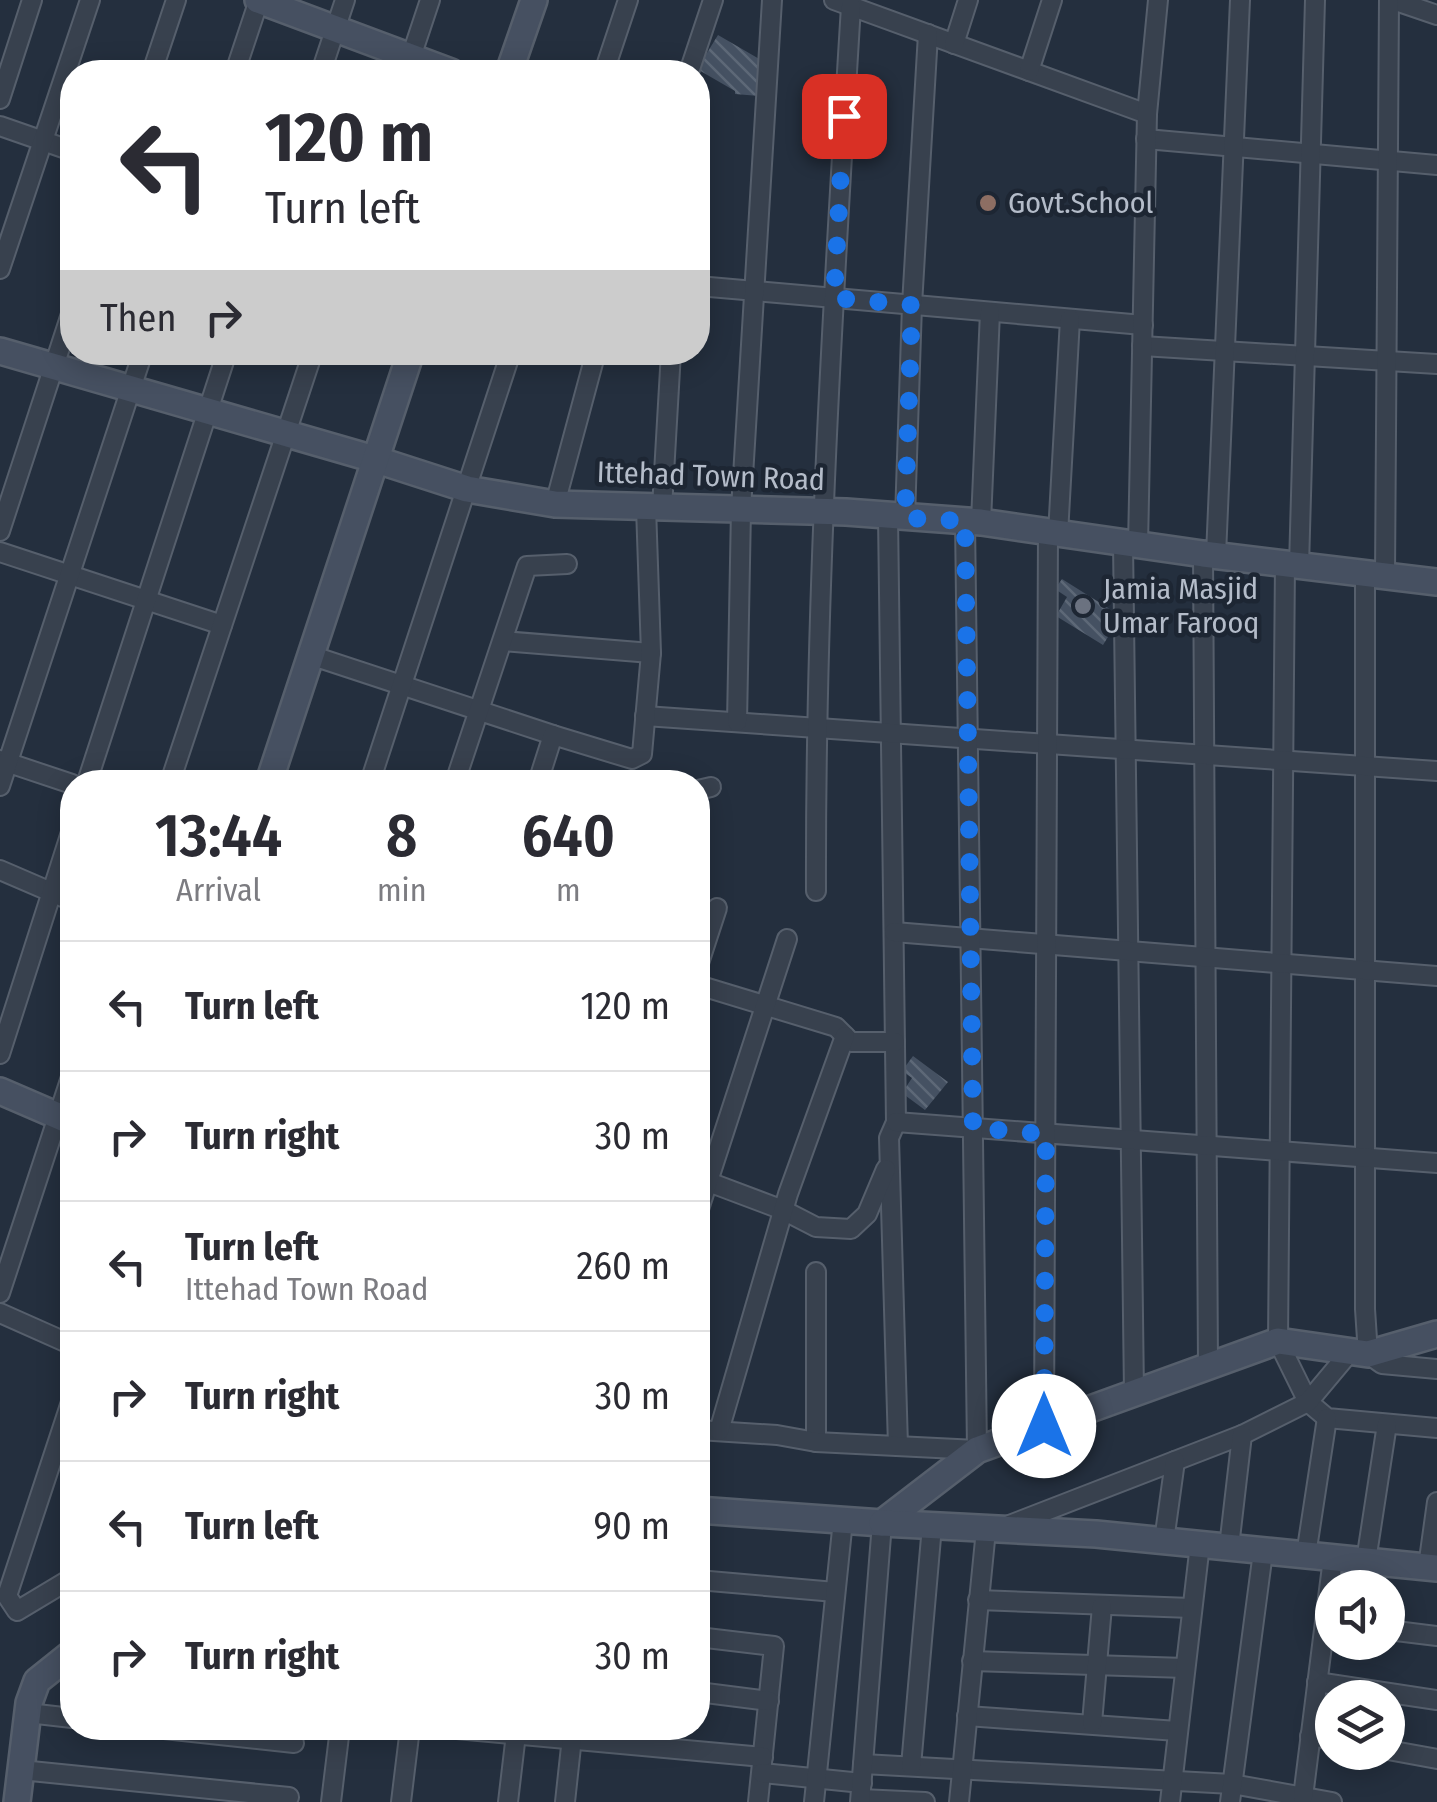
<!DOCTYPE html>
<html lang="en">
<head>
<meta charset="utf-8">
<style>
	:root { --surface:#fff; --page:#f2f2f3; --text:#2b2b33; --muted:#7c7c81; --line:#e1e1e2 }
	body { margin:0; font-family:"Fira Sans Condensed",sans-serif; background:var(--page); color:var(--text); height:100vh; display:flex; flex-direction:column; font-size:38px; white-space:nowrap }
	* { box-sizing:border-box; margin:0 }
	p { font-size:32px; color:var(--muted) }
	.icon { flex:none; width:55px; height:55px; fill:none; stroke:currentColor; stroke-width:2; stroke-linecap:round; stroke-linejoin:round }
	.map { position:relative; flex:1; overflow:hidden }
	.drawer { position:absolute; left:60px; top:770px; width:650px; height:970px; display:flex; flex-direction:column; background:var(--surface); border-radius:40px; box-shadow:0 5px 25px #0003 }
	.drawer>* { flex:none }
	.hud { position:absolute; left:60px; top:60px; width:650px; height:305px; border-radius:40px; box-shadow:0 5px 25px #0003; background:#fff; color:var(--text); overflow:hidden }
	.tools { position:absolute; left:1315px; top:1570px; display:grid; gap:20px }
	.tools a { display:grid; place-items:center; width:90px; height:90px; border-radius:50%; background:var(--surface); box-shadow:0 5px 25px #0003; font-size:50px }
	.pin { position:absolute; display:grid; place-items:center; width:85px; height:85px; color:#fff; margin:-42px; border-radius:20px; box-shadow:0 5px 15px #0006 }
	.me { position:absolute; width:110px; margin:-55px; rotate:0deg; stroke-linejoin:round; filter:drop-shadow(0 0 8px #0008) }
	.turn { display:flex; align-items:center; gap:35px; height:210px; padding:0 40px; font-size:45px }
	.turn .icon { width:130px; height:130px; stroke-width:2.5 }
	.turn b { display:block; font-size:70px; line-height:85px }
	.then { display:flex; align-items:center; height:95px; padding:0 40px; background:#0003; gap:20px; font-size:38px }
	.eta { display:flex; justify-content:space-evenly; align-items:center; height:170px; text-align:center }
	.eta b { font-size:60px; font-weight:600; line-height:70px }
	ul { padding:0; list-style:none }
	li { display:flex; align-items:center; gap:30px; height:130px; padding:0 40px; border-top:2px solid var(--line) }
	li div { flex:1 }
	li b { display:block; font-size:38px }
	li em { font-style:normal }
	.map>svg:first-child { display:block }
	.building { fill:url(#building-back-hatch) }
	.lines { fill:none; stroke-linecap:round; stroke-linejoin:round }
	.street-casing { stroke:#565f6c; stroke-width:22 }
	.secondary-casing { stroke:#565f6c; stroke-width:30 }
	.street { stroke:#38414e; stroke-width:18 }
	.secondary { stroke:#465061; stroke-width:25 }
	.route { stroke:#1a73e8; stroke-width:18; stroke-dasharray:0 32.4 }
	.education-dot { fill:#8d6e63; stroke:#1d2633; stroke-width:4 }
	.worship-dot { fill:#6b7280; stroke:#1d2633; stroke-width:4 }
	.labels { text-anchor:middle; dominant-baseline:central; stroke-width:9; stroke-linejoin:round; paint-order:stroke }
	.poi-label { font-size:30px; fill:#b4bcc9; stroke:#1d2633; text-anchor:start }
	.street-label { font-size:30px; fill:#b4bcc9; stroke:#1d2633 }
</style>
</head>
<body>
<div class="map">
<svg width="1437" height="1802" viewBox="0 0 1437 1802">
	<defs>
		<pattern id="building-back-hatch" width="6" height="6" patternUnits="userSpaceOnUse" patternTransform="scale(2.5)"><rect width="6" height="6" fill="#455162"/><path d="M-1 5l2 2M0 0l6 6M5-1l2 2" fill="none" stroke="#5d6877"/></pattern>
	</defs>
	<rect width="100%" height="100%" fill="#242f3e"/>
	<!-- building -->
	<g class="building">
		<polygon points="718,35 761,60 759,96 735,94 735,91 697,69"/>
		<polygon points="1062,579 1121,616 1103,645 1056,616 1067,597 1055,589"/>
		<polygon points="913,1056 948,1082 925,1110 902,1093 912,1078 902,1071"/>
	</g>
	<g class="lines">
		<defs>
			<g id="street">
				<polyline points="834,0 1147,114"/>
				<polyline points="1393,0 1437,15"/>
				<polyline points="954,44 968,0"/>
				<polyline points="1029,71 1052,0"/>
				<polyline points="152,72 176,0"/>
				<polyline points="235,72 259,0"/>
				<polyline points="321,72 345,0"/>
				<polyline points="406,72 430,0"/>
				<polyline points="604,72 628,0"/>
				<polyline points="689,72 713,0"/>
				<polyline points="0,99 32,0"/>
				<polyline points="0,126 72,151"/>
				<polyline points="1146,139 1437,165"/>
				<polyline points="0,269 90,0"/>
				<polyline points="698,286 1143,325"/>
				<polyline points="1142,346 1437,364"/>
				<polyline points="555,504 596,352"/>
				<polyline points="662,508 671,352"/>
				<polyline points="888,516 896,1122 889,1138 898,1446"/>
				<polyline points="905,518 912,305 928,34"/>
				<polyline points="981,522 990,312"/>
				<polyline points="0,531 72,311"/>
				<polyline points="1058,534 1070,319"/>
				<polyline points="1123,543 1134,1393"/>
				<polyline points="1138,545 1147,114 1158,0"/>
				<polyline points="0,552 222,625"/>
				<polyline points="1203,554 1208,1366"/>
				<polyline points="1216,555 1240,0"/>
				<polyline points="1285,564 1278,1341 1308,1402 1327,1418 1437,1428"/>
				<polyline points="1299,566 1315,0"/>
				<polyline points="1365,574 1365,1309 1368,1354 1382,1364 1437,1369"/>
				<polyline points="1385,576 1389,0"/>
				<polyline points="503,641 651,653"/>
				<polyline points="310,655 553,735"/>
				<polyline points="645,716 1437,771"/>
				<polyline points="737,722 741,509 772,0"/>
				<polyline points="0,760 72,784"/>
				<polyline points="87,782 227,352"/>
				<polyline points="170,782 313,352"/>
				<polyline points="370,782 511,352"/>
				<polyline points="455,782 527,566 567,564"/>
				<polyline points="538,782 553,735 632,759 642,754 651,653 646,507"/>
				<polyline points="0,786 143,352"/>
				<polyline points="698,790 711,787"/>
				<polyline points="0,870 72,901"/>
				<path d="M816 891C815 595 833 301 851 6"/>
				<polyline points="894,932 1437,976"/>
				<polyline points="698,966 717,908"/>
				<polyline points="698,985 836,1027 851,1042 895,1042"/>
				<polyline points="0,1054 72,829"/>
				<polyline points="896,1122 1437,1163"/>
				<polyline points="698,1178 783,1210 816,1227 851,1229 867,1214 886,1169"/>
				<polyline points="698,1212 787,939"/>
				<polyline points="816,1272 816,1442"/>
				<polyline points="0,1293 72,1074"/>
				<polyline points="0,1313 72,1345"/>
				<polyline points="72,1399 7,1596 17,1611 72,1578"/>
				<polyline points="1044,1426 1048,532"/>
				<polyline points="698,1430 777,1435 816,1442 977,1450 965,521"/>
				<polyline points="719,1431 788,1194 845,1036"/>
				<polyline points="1007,1526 1242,1435 1308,1402 1349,1353"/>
				<polyline points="1164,1541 1175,1461"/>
				<polyline points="1229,1547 1242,1435"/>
				<polyline points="1306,1555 1327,1418"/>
				<polyline points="1366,1561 1387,1424"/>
				<polyline points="1428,1567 1437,1502"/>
				<polyline points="698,1580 835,1592"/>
				<polyline points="978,1600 1191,1608"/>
				<polyline points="1388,1630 1437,1636"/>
				<polyline points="698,1637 774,1646 758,1802"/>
				<polyline points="972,1661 1185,1668"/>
				<polyline points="1317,1682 1437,1700"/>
				<polyline points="698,1692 769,1701"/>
				<polyline points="28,1713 72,1718"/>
				<polyline points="967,1716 1177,1731"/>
				<polyline points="1092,1723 1102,1606"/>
				<polyline points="155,1728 294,1743"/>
				<polyline points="446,1728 763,1757"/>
				<polyline points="1310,1736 1332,1740"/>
				<polyline points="1388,1750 1437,1759"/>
				<polyline points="863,1764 1232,1784 1332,1802"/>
				<polyline points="911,1766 932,1526"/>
				<polyline points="21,1770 289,1797"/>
				<polyline points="762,1773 862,1783"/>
				<polyline points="1303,1797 1333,1558"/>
				<polyline points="861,1799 925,1802"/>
				<polyline points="331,1802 340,1728"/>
				<polyline points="401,1802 410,1728"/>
				<polyline points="508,1802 516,1734"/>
				<polyline points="565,1802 573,1728"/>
				<polyline points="814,1802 843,1520"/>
				<polyline points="860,1802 882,1523"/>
				<polyline points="959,1802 986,1530"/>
				<polyline points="1170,1802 1200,1544"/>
				<polyline points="1230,1802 1263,1552"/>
			</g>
			<g id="secondary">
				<polyline points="258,0 451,72"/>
				<polyline points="509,72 534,0"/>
				<polyline points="0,351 374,459 467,489 555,504 846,512 981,522 1203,554 1437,582"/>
				<polyline points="269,782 411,352"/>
				<polyline points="0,1091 72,1122"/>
				<polyline points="698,1510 882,1523 977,1450 1278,1341 1368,1354 1437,1334"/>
				<polyline points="882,1523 1096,1534 1437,1568"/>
				<polyline points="17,1802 29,1703 37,1681 72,1653"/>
			</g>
		</defs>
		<!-- street casing -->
		<use href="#street" class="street-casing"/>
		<!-- secondary casing -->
		<use href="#secondary" class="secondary-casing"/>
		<!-- street -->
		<use href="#street" class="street"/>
		<!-- secondary -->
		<use href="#secondary" class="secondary"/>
	</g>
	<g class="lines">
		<!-- route -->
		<polyline class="route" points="844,116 834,298 912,305 905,518 965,521 973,1128 1046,1134 1044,1426"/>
	</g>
	<!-- markers -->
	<circle class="education-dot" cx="988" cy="203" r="10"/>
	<circle class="worship-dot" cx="1083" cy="606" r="10"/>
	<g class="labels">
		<!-- poi labels -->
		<g class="poi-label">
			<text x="1008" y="203">Govt.School</text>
			<text x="1103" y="589">Jamia Masjid<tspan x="1103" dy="34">Umar Farooq</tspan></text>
		</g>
		<!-- street labels -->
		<g class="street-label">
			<text transform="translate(711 476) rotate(2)">Ittehad Town Road</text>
		</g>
	</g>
</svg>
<div class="tools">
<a><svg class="icon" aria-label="sound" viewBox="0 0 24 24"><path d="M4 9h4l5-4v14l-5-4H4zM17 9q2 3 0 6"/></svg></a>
<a><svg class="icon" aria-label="layers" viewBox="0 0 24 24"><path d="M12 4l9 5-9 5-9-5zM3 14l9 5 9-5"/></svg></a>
</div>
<div class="pin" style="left:844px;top:116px;background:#d93025"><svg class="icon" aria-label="arrive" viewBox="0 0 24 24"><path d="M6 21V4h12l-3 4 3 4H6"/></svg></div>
<svg class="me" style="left:1044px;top:1426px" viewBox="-20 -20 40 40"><circle r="19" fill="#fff"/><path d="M0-13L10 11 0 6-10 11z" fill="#1a73e8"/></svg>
<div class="hud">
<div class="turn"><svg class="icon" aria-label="left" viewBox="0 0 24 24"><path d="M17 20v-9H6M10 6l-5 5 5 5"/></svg><div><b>120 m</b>Turn left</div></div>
<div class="then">Then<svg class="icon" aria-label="right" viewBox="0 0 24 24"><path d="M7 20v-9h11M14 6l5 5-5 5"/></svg></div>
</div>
<section class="drawer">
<div class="eta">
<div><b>13:44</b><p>Arrival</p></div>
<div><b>8</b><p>min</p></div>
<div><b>640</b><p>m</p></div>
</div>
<ul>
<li><svg class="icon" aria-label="left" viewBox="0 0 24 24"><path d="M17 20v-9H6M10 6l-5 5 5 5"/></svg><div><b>Turn left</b></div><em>120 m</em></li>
<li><svg class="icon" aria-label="right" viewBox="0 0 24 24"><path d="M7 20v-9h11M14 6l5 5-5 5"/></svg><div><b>Turn right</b></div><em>30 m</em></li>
<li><svg class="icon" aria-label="left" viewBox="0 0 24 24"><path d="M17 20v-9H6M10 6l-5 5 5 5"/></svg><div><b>Turn left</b><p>Ittehad Town Road</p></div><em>260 m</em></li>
<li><svg class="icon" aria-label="right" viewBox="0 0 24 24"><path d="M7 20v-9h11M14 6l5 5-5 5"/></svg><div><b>Turn right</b></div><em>30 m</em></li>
<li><svg class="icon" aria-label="left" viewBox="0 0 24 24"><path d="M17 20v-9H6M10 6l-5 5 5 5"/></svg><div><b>Turn left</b></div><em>90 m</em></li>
<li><svg class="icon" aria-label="right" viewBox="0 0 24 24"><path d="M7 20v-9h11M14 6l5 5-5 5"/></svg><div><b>Turn right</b></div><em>30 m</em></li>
</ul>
</section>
</div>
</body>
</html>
